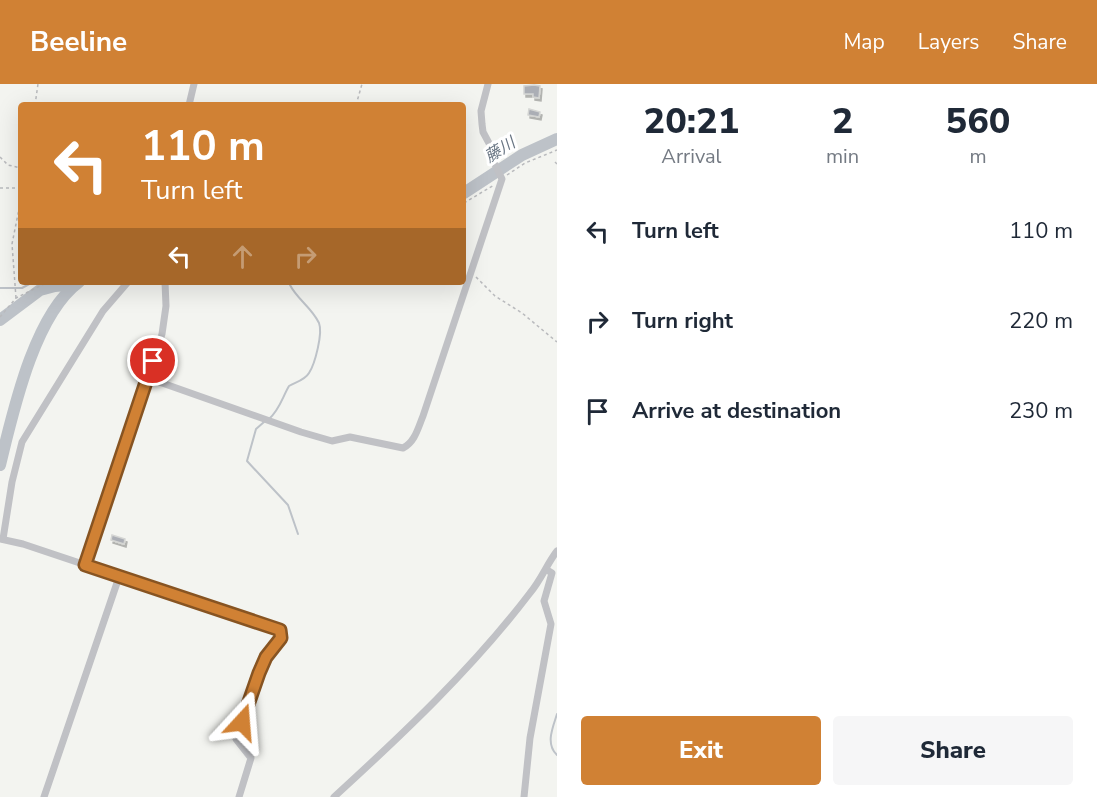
<!DOCTYPE html>
<html lang="en">
<head>
<meta charset="utf-8">
<style>
	:root { --surface:#fff; --page:#f6f6f7; --text:#1f2937; --muted:#747a83; --accent:#d08134 }
	body { margin:0; font-family:"Nunito Sans","Noto Sans JP",sans-serif; background:var(--page); color:var(--text); height:100vh; display:flex; flex-direction:column; font-size:22px; white-space:nowrap }
	* { box-sizing:border-box; margin:0 }
	p { font-size:20px; color:var(--muted) }
	.icon { flex:none; width:33px; height:33px; fill:none; stroke:currentColor; stroke-width:2; stroke-linecap:round; stroke-linejoin:round }
	.map { position:relative; flex:1; overflow:hidden }
	.side { display:flex; flex-direction:column; background:var(--surface); width:540px }
	.side>* { flex:none }
	.top-card { position:absolute; left:18px; top:18px; width:448px; height:183px; border-radius:6px; box-shadow:0 6px 24px #0002; background:#d08134; color:#fff; overflow:hidden }
	.pin { position:absolute; display:grid; place-items:center; width:51px; height:51px; color:#fff; margin:-26px; border:3px solid #fff; border-radius:50%; box-shadow:0 2px 6px #0007 }
	.me { position:absolute; width:66px; margin:-33px; rotate:19deg; stroke-linejoin:round; filter:drop-shadow(0 0 4px #0008) }
	.turn { display:flex; align-items:center; gap:21px; height:126px; padding:0 24px; font-size:27px }
	.turn .icon { width:78px; height:78px; stroke-width:2.5 }
	.turn b { display:block; font-size:42px; line-height:51px }
	.lanes { display:flex; align-items:center; height:57px; padding:0 24px; background:#0003; justify-content:center; gap:30px; direction:ltr }
	.lanes .off { opacity:.35 }
	.eta { display:flex; justify-content:space-evenly; align-items:center; height:102px; text-align:center }
	.eta b { font-size:36px; font-weight:800; line-height:42px }
	.button { display:flex; gap:12px; margin-top:auto; padding:12px 24px }
	.button a { flex:1; height:69px; border-radius:6px; background:var(--accent); color:#fff; font-size:24px; font-weight:800; line-height:69px; text-align:center }
	.button a+a { background:var(--page); color:var(--text) }
	ul { padding:0; list-style:none }
	li { display:flex; align-items:center; gap:18px; height:90px; padding:0 24px }
	li div { flex:1 }
	li b { display:block; font-size:22px }
	li em { font-style:normal }
	header { display:flex; align-items:center; gap:36px; box-sizing:border-box; height:84px; padding:0 30px; background:var(--accent); color:#fff }
	header strong { font-size:28px }
	nav { display:flex; gap:33px; margin-inline-start:auto; font-size:21px }
	main { display:flex; flex:1; min-height:0 }
	.map>svg:first-child { display:block }
	.lines { fill:none; stroke-linecap:round; stroke-linejoin:round }
	.stream { stroke:#bdc2c8; stroke-width:2 }
	.river { stroke:#bdc2c8; stroke-width:12 }
	.building { fill:#abaeb5; stroke:#d4d5d3; stroke-width:1.5; filter:url(#shadow) }
	.path { stroke:#b9babd; stroke-width:1.5; stroke-dasharray:3 3; stroke-linecap:butt }
	.minor { stroke:#c0c1c5; stroke-width:7 }
	.route-casing { stroke:#875422; stroke-width:15 }
	.route { stroke:#d08134; stroke-width:10 }
	.labels { text-anchor:middle; dominant-baseline:central; stroke-width:6; stroke-linejoin:round; paint-order:stroke }
	.water-label { font-size:16px; font-style:italic; fill:#677482; stroke:#fff }
</style>
</head>
<body>
<header>
<strong>Beeline</strong>
<nav><a>Map</a><a>Layers</a><a>Share</a></nav>
</header>
<main>
<div class="map">
<svg width="557" height="713" viewBox="0 0 557 713">
	<defs>
		<filter id="shadow"><feDropShadow dx="2" dy="3" stdDeviation="0" flood-color="#0004"/></filter>
	</defs>
	<rect width="100%" height="100%" fill="#f3f4f0"/>
	<g class="lines">
		<!-- stream -->
		<g class="stream">
			<polyline points="0,204 22,204 33,198"/>
			<path d="M269 335C280 325 282 314 289 302 296 298 305 296 309 289 315 280 323 249 319 239 312 224 297 215 290 201L291 198"/>
			<polyline points="264,338 256,345 247,377 288,421 298,450"/>
			<path d="M557 630C553 643 545 660 557 671"/>
		</g>
		<!-- river -->
		<g class="river">
			<polyline points="464,109 522,71 557,55"/>
			<polyline points="0,236 40,206 55,202 76,200"/>
			<path d="M0 381C13 328 34 231 79 198"/>
		</g>
	</g>
	<!-- building -->
	<g class="building">
		<polygon points="534,1 540,2 539,14 533,13 533,10 524,10 524,2"/>
		<polygon points="529,25 540,28 539,33 528,31"/>
		<polygon points="112,451 125,455 124,460 111,456"/>
	</g>
	<g class="lines">
		<!-- path -->
		<g class="path">
			<polyline points="35,21 38,0"/>
			<polyline points="356,21 362,0"/>
			<polyline points="0,73 8,81 21,84"/>
			<polyline points="555,78 557,80"/>
			<polyline points="507,91 525,79 557,66"/>
			<polyline points="0,104 21,104"/>
			<polyline points="464,119 494,101"/>
			<polyline points="476,193 495,212 522,229 557,258"/>
			<polyline points="16,214 12,160 21,115"/>
			<polyline points="0,233 16,214 48,198"/>
		</g>
		<!-- minor -->
		<g class="minor">
			<polyline points="189,21 194,0"/>
			<path d="M148 294 301 348 332 357 350 353 403 364C415 358 418 344 423 332L502 95 492 74 490 61 483 48 482 40 481 27 488 0"/>
			<polyline points="0,455 23,460 280,546 281,554 266,573 259,589 236,655 251,674 239,713"/>
			<polyline points="3,455 12,398 22,358 103,227 128,198"/>
			<polyline points="85,481 162,250 166,222 165,198"/>
			<polyline points="44,713 119,493"/>
			<path d="M334 713C403 650 473 584 530 509 541 496 547 480 557 467"/>
			<polyline points="524,713 530,654 551,540 544,517 552,489 547,486"/>
		</g>
	</g>
	<g class="lines">
		<defs>
			<polyline id="route" points="153,277 85,481 280,546 281,554 266,573 259,589 242,638"/>
		</defs>
		<!-- route casing -->
		<use href="#route" class="route-casing"/>
		<!-- route -->
		<use href="#route" class="route"/>
	</g>
	<g class="labels">
		<!-- water labels -->
		<g class="water-label">
			<text transform="translate(500 66) rotate(-32)">藤川</text>
		</g>
	</g>
</svg>
<div class="pin" style="left:153px;top:277px;background:#d93025"><svg class="icon" aria-label="arrive" viewBox="0 0 24 24"><path d="M6 21V4h12l-3 4 3 4H6"/></svg></div>
<svg class="me" style="left:242px;top:638px" viewBox="-20 -20 40 40"><path d="M0-17L14 15 0 8-14 15z" fill="#d08134" stroke="#fff" stroke-width="4"/></svg>
<div class="top-card">
<div class="turn"><svg class="icon" aria-label="left" viewBox="0 0 24 24"><path d="M17 20v-9H6M10 6l-5 5 5 5"/></svg><div><b>110 m</b>Turn left</div></div>
<div class="lanes"><svg class="icon" aria-label="left" viewBox="0 0 24 24"><path d="M17 20v-9H6M10 6l-5 5 5 5"/></svg><svg class="icon off" aria-label="ahead" viewBox="0 0 24 24"><path d="M12 20V5M6 11l6-6 6 6"/></svg><svg class="icon off" aria-label="right" viewBox="0 0 24 24"><path d="M7 20v-9h11M14 6l5 5-5 5"/></svg></div>
</div>
</div>
<section class="side">
<div class="eta">
<div><b>20:21</b><p>Arrival</p></div>
<div><b>2</b><p>min</p></div>
<div><b>560</b><p>m</p></div>
</div>
<ul>
<li><svg class="icon" aria-label="left" viewBox="0 0 24 24"><path d="M17 20v-9H6M10 6l-5 5 5 5"/></svg><div><b>Turn left</b></div><em>110 m</em></li>
<li><svg class="icon" aria-label="right" viewBox="0 0 24 24"><path d="M7 20v-9h11M14 6l5 5-5 5"/></svg><div><b>Turn right</b></div><em>220 m</em></li>
<li><svg class="icon" aria-label="arrive" viewBox="0 0 24 24"><path d="M6 21V4h12l-3 4 3 4H6"/></svg><div><b>Arrive at destination</b></div><em>230 m</em></li>
</ul>
<div class="button"><a>Exit</a><a>Share</a></div>
</section>
</main>
</body>
</html>
